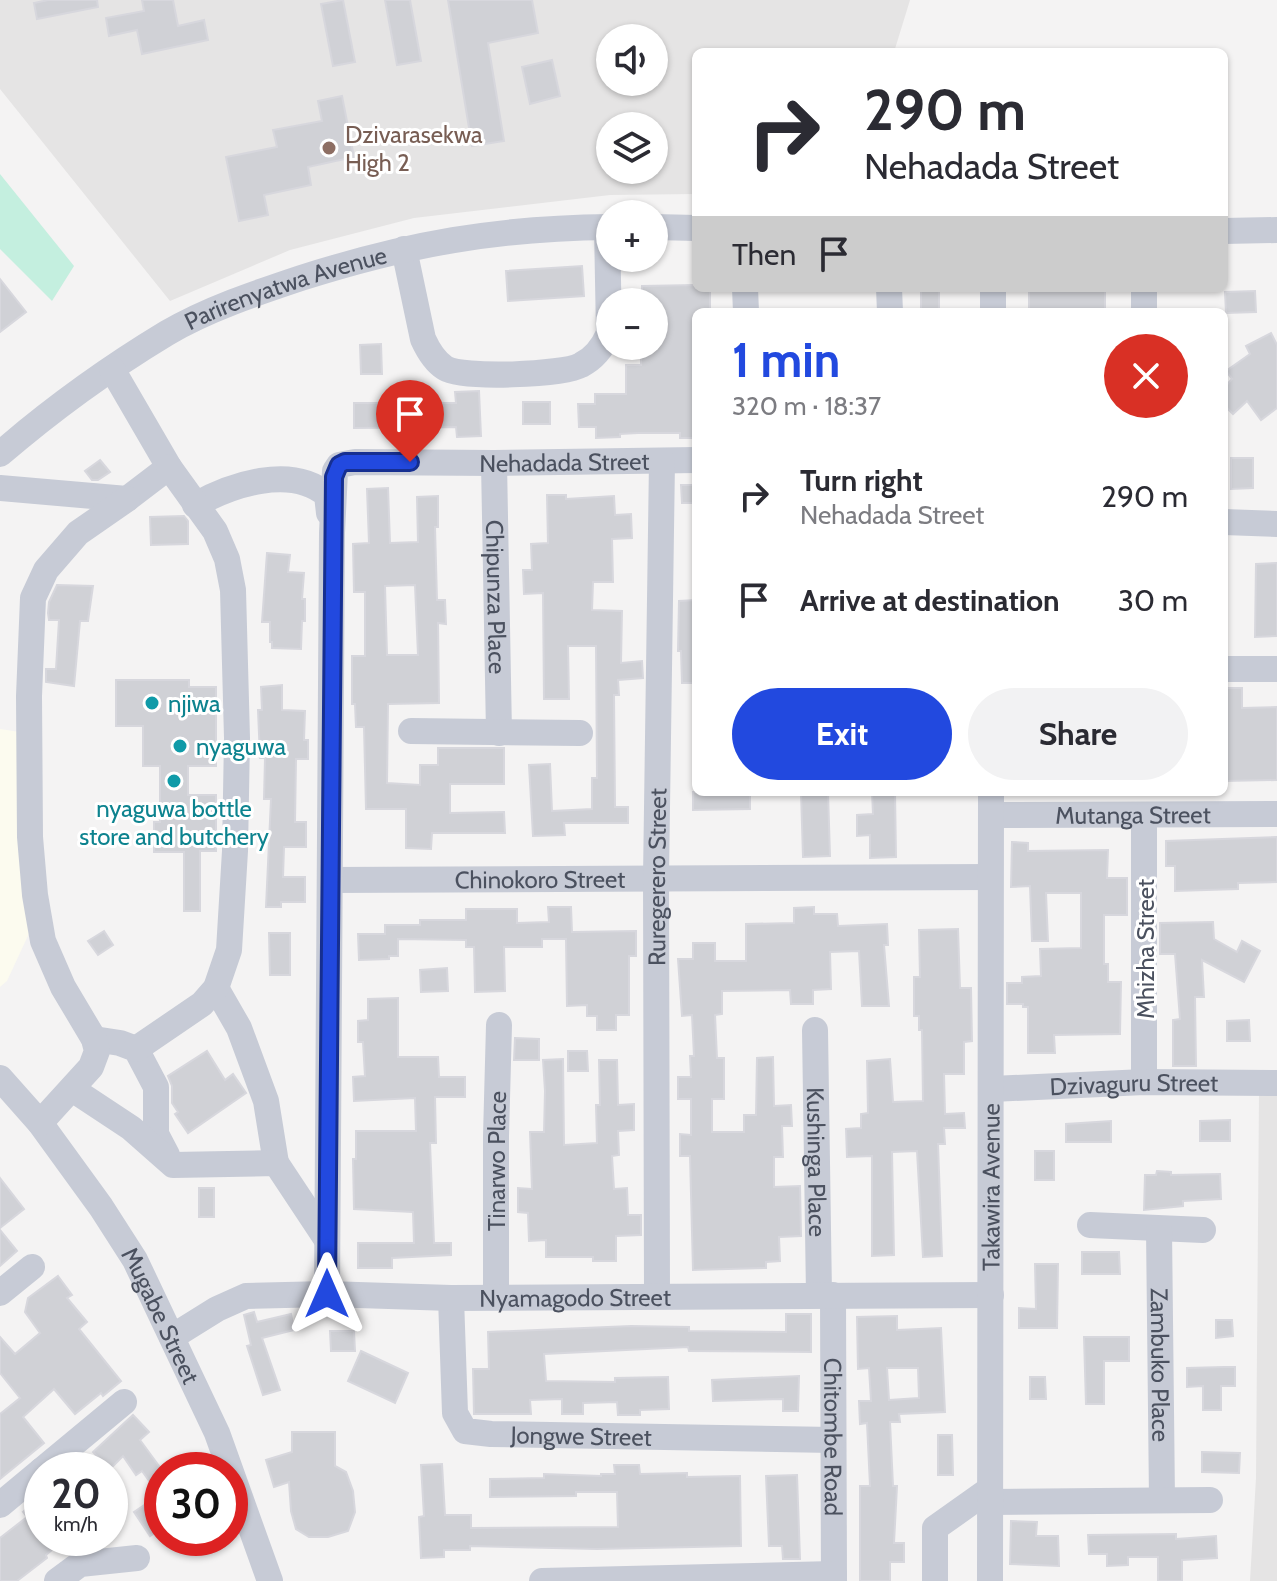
<!DOCTYPE html>
<html lang="en">
<head>
<meta charset="utf-8">
<style>
	:root { --surface:#fff; --page:#f2f2f3; --text:#2b2b33; --muted:#7c7c81; --accent:#2249df }
	body { margin:0; font-family:Cabin,sans-serif; background:var(--page); color:var(--text); height:100vh; display:flex; flex-direction:column; font-size:30px; white-space:nowrap }
	* { box-sizing:border-box; margin:0 }
	p { font-size:26px; color:var(--muted) }
	.icon { flex:none; width:44px; height:44px; fill:none; stroke:currentColor; stroke-width:2; stroke-linecap:round; stroke-linejoin:round }
	.map { position:relative; flex:1; overflow:hidden }
	.drawer { position:absolute; left:692px; top:308px; width:536px; height:488px; display:flex; flex-direction:column; background:var(--surface); border-radius:12px; box-shadow:0 2px 6px #0004 }
	.drawer>* { flex:none }
	.guide { position:absolute; left:692px; top:48px; width:536px; height:244px; border-radius:12px; box-shadow:0 2px 6px #0004; background:#fff; color:var(--text); overflow:hidden }
	.controls { position:absolute; left:596px; top:24px; display:grid; gap:16px }
	.controls a { display:grid; place-items:center; width:72px; height:72px; border-radius:50%; background:var(--surface); box-shadow:0 2px 6px #0004; font-size:40px }
	.speed { position:absolute; left:24px; top:1452px; display:flex; gap:16px; font-size:40px; font-weight:700; text-align:center }
	.speed>* { display:grid; place-content:center; width:104px; height:104px; border-radius:50%; background:var(--surface); box-shadow:0 2px 6px #0004; line-height:1 }
	.speed small { font-size:20px; font-weight:400 }
	.speed .limit { border:12px solid #d22; background:#fff; color:#111 }
	.pin { position:absolute; display:grid; place-items:center; width:68px; height:68px; color:#fff; margin:-82px -34px; border-radius:50% 50% 50% 0; rotate:-45deg; box-shadow:0 0 8px #0007 }
	.pin .icon { rotate:45deg }
	.me { position:absolute; width:88px; margin:-44px; rotate:0deg; stroke-linejoin:round; filter:drop-shadow(0 0 6px #0008) }
	.turn { display:flex; align-items:center; gap:28px; height:168px; padding:0 40px; font-size:36px }
	.turn .icon { width:104px; height:104px; stroke-width:2.5 }
	.turn b { display:block; font-size:56px; line-height:68px }
	.then { display:flex; align-items:center; height:76px; padding:0 40px; background:#0003; gap:16px; font-size:30px }
	.round { display:grid; place-items:center; flex:none; width:84px; height:84px; border-radius:42px; background:var(--page) }
	.headline { display:flex; align-items:center; justify-content:space-between; height:136px; padding:0 40px }
	h1 { font-size:48px; font-weight:700; line-height:60px; color:var(--accent) }
	.primary-button { display:flex; gap:16px; margin-top:auto; padding:16px 40px }
	.primary-button a { flex:1; height:92px; border-radius:48px; background:var(--accent); color:#fff; font-size:32px; font-weight:700; line-height:92px; text-align:center }
	.primary-button a+a { background:var(--page); color:var(--text) }
	ul { padding:0; list-style:none }
	li { display:flex; align-items:center; gap:24px; height:104px; padding:0 40px }
	li div { flex:1 }
	li b { display:block; font-size:30px }
	li em { font-style:normal }
	.map>svg:first-child { display:block }
	.commercial { fill:#fcfbef }
	.education { fill:#e5e4e4; fill-rule:evenodd }
	.green { fill:#c4efdf }
	.building { fill:#d0d1d6; stroke:#d7d7dd; stroke-width:2; fill-rule:evenodd }
	.lines { fill:none; stroke-linecap:round; stroke-linejoin:round }
	.minor { stroke:#c7cbd6; stroke-width:26 }
	.route-casing { stroke:#162f91; stroke-width:20 }
	.route { stroke:#2249df; stroke-width:14 }
	.education-dot { fill:#8d6e63; stroke:#fff; stroke-width:3 }
	.culture-dot { fill:#0f9aa8; stroke:#fff; stroke-width:3 }
	.labels { text-anchor:middle; dominant-baseline:central; stroke-width:6; stroke-linejoin:round; paint-order:stroke }
	.education-label { font-size:24px; fill:#785e54; stroke:#fff; text-anchor:start }
	.street-label { font-size:24px; fill:#4b515f; stroke:#fff }
	.culture-label { font-size:24px; fill:#0d838f; stroke:#fff; text-anchor:start }
</style>
</head>
<body>
<div class="map">
<svg width="1277" height="1581" viewBox="0 0 1277 1581">
	<rect width="100%" height="100%" fill="#f4f3f3"/>
	<!-- commercial -->
	<polygon class="commercial" points="0,729 20,732 32,927 7,981 0,987"/>
	<!-- education -->
	<g class="education">
		<path d="M0 0H910L894 52H696V194L610 195 414 218 290 250 170 301 0 89ZM610 38H654V82H610ZM610 126H654V170H610Z"/>
		<polygon points="1259,1094 1277,1095 1277,1581 1250,1581 1256,1478"/>
	</g>
	<!-- green -->
	<polygon class="green" points="0,174 74,266 52,301 0,249"/>
	<!-- building -->
	<g class="building">
		<polygon points="48,0 97,0 98,7 37,19 34,3"/>
		<polygon points="142,0 173,0 178,26 204,20 208,40 142,54 137,30 109,36 106,18 144,11"/>
		<polygon points="343,0 355,62 333,66 321,4"/>
		<polygon points="385,0 410,0 421,61 397,65"/>
		<polygon points="448,0 532,0 538,33 488,43 504,141 472,146"/>
		<polygon points="552,60 560,96 530,104 522,67"/>
		<polygon points="342,96 354,157 308,167 311,185 264,195 268,215 239,221 226,157 277,147 273,130 322,121 318,101"/>
		<polygon points="582,266 584,296 508,301 506,271"/>
		<polygon points="0,279 26,312 0,332"/>
		<polygon points="696,285 696,288 710,288 710,312 696,312 696,438 680,438 680,433 638,433 620,434 620,437 596,438 596,427 579,427 578,404 595,404 595,394 626,394 626,365 641,365 641,346 655,346 654,302 642,302 642,286"/>
		<rect x="921" y="289" width="18" height="23"/>
		<rect x="1029" y="289" width="76" height="23"/>
		<polygon points="1255,291 1256,312 1226,313 1225,292"/>
		<polygon points="1271,333 1277,345 1277,408 1261,420 1247,401 1233,414 1224,405 1224,388 1232,379 1226,371 1250,354 1246,346"/>
		<polygon points="381,344 382,374 361,374 360,345"/>
		<polygon points="479,391 481,436 457,437 456,427 354,428 354,403 456,403 455,392"/>
		<rect x="523" y="402" width="27" height="22"/>
		<polygon points="1231,458 1253,458 1253,488 1231,489"/>
		<polygon points="100,460 110,472 98,480 92,480 85,471"/>
		<polygon points="681,485 696,485 696,503 682,503"/>
		<path d="M388 488 390 543 418 542 417 497 438 496V527H435L437 600H445L446 624 438 623 439 703 388 704 387 783 420 785V765H438V748H504V784H450V813L504 812 505 833H432L431 849 406 848V809H366L364 727H356L355 704H352V656H365V592H354L353 544 369 543 367 489ZM415 585 418 655H387L385 586Z"/>
		<polygon points="547,495 566,495 566,499 614,496 615,515 631,514 632,538 612,539 613,582 593,582 592,610 622,611 621,663 642,661 643,678 618,680 619,695 614,695 615,807 628,807 628,823 564,823 565,835 533,836 529,765 550,764 552,811 592,809 592,778 597,778 596,646 568,646 569,699 544,699 543,593 524,594 523,570 532,570 531,544 548,543"/>
		<polygon points="184,516 188,521 188,544 151,545 150,517"/>
		<polygon points="267,553 290,555 288,572 304,573 302,599 305,599 305,621 302,621 301,649 272,648 272,642 270,642 270,622 262,622"/>
		<polygon points="1277,563 1277,636 1255,637 1256,564"/>
		<polygon points="57,585 93,586 88,621 80,621 74,686 46,682 46,669 56,669 59,620 49,620 48,613 49,602"/>
		<polygon points="696,600 696,683 682,683 681,651 678,651 679,601"/>
		<polygon points="116,680 189,680 189,687 216,687 216,766 188,766 188,795 216,795 216,851 200,851 200,911 184,911 184,852 154,852 154,822 160,822 160,766 143,766 143,726 116,726"/>
		<polygon points="282,685 282,710 305,711 304,740 308,740 308,759 296,759 295,822 306,822 306,847 284,847 283,877 305,877 305,902 281,902 281,907 266,907 271,799 264,799 265,758 260,758 258,710 262,710 261,687"/>
		<polygon points="1224,688 1242,688 1242,708 1277,707 1277,780 1224,781"/>
		<polygon points="693,792 750,792 750,809 693,810"/>
		<polygon points="801,792 828,792 830,856 803,857"/>
		<polygon points="872,792 895,792 896,857 870,858 870,835 857,836 857,815 873,814"/>
		<polygon points="1277,837 1277,882 1238,883 1238,889 1175,891 1175,866 1166,866 1166,841"/>
		<polygon points="1012,842 1028,843 1028,851 1108,850 1107,878 1127,878 1127,915 1104,915 1104,964 1108,964 1108,982 1121,982 1120,1034 1054,1035 1055,1053 1028,1053 1028,1007 1023,1007 1023,1004 1007,1004 1007,983 1022,983 1022,977 1041,976 1040,949 1081,948 1081,893 1046,893 1048,941 1032,941 1030,886 1011,887"/>
		<polygon points="548,907 571,907 572,932 636,931 636,956 629,956 629,1015 616,1015 616,1030 597,1030 597,1016 587,1016 587,1005 567,1006 566,939 542,939 542,947 504,947 505,991 475,992 474,947 466,947 466,940 398,939 398,956 389,956 389,959 359,960 358,934 385,934 385,925 420,925 420,920 466,920 466,909 517,909 517,923 549,922"/>
		<polygon points="814,907 814,914 837,914 838,926 887,924 888,945 884,945 889,1006 862,1006 859,951 830,952 831,989 813,990 813,1004 791,1004 790,990 722,991 722,1014 715,1015 717,1058 724,1058 724,1099 712,1099 712,1132 744,1132 744,1115 756,1115 757,1058 773,1057 774,1106 791,1105 792,1126 782,1126 783,1157 774,1157 774,1187 800,1186 801,1236 779,1237 780,1261 766,1262 766,1268 693,1270 690,1156 680,1156 680,1134 691,1135 691,1099 678,1099 678,1077 691,1077 690,1056 694,1056 692,1015 682,1016 678,959 693,959 693,943 715,943 715,961 746,961 746,924 794,923 794,908"/>
		<polygon points="1213,922 1214,939 1237,952 1242,941 1260,951 1244,982 1202,960 1204,997 1195,997 1196,1066 1173,1066 1173,1020 1180,1019 1175,954 1160,954 1160,923"/>
		<polygon points="958,929 960,988 971,988 972,1041 964,1042 964,1074 944,1074 945,1114 964,1113 965,1128 944,1128 945,1144 938,1144 942,1256 923,1257 917,1151 892,1152 894,1255 872,1256 872,1156 847,1157 846,1129 861,1128 861,1114 868,1113 867,1061 890,1059 893,1102 923,1101 922,1030 919,1030 919,1016 914,1016 914,977 920,977 919,930"/>
		<polygon points="104,931 113,945 98,955 88,941"/>
		<polygon points="269,933 290,933 290,975 270,975"/>
		<polygon points="447,968 448,991 421,992 420,970"/>
		<polygon points="398,998 398,1057 438,1057 439,1077 465,1077 465,1097 435,1097 436,1143 430,1143 434,1243 451,1243 451,1255 392,1258 392,1268 358,1268 358,1243 414,1243 413,1212 354,1209 353,1159 356,1159 356,1131 416,1131 415,1098 354,1101 353,1077 365,1076 363,1042 358,1042 358,1021 368,1020 368,999"/>
		<polygon points="1249,1020 1250,1041 1227,1041 1227,1021"/>
		<polygon points="515,1038 539,1039 539,1060 514,1060"/>
		<polygon points="207,1051 225,1080 233,1074 246,1093 188,1133 175,1114 178,1112 172,1103 172,1086 168,1076"/>
		<polygon points="568,1051 587,1051 588,1071 568,1071"/>
		<polygon points="563,1059 564,1145 597,1143 596,1105 600,1105 599,1060 617,1060 618,1105 634,1104 634,1130 618,1131 619,1155 612,1156 614,1189 627,1188 628,1215 641,1215 641,1235 616,1236 616,1261 593,1261 593,1257 546,1257 546,1240 529,1241 528,1213 518,1212 518,1188 532,1189 530,1132 544,1132 545,1091 543,1060"/>
		<polygon points="1230,1120 1230,1141 1200,1141 1200,1121"/>
		<polygon points="1111,1121 1111,1142 1066,1142 1066,1124"/>
		<rect x="1035" y="1151" width="19" height="29"/>
		<polygon points="1157,1171 1171,1172 1171,1175 1220,1174 1221,1199 1183,1201 1183,1206 1144,1210 1145,1175 1156,1175"/>
		<polygon points="0,1178 24,1209 0,1228"/>
		<rect x="199" y="1188" width="15" height="29"/>
		<polygon points="0,1230 17,1251 0,1266"/>
		<polygon points="1082,1252 1119,1252 1120,1274 1082,1274"/>
		<polygon points="1035,1264 1058,1264 1057,1328 1019,1328 1019,1308 1036,1309"/>
		<polygon points="58,1276 72,1295 67,1298 87,1322 79,1329 121,1381 103,1396 101,1393 75,1414 54,1389 23,1417 44,1443 0,1479 0,1414 20,1398 0,1373 0,1337 15,1354 40,1333 25,1312 28,1298"/>
		<polygon points="254,1312 257,1322 291,1314 294,1330 262,1338 280,1390 263,1395 247,1346 251,1345 244,1315"/>
		<polygon points="786,1314 811,1314 811,1352 689,1351 688,1347 544,1354 546,1381 615,1382 615,1378 668,1377 669,1409 640,1410 640,1415 618,1415 617,1402 583,1403 583,1414 562,1414 562,1399 530,1400 531,1414 474,1414 473,1369 489,1369 488,1332 631,1326 689,1327 689,1331 786,1332"/>
		<path d="M897 1316V1330L941 1328 945 1412 899 1414 900 1422H890L893 1486H897L894 1543H904V1562H890V1581H860V1486H870L867 1423 860 1424 859 1401H871L869 1368 858 1369 857 1317ZM887 1368H918L919 1398 889 1400Z"/>
		<polygon points="1216,1320 1232,1320 1233,1336 1216,1338"/>
		<polygon points="330,1331 354,1331 355,1351 331,1351"/>
		<polygon points="1084,1337 1129,1337 1129,1361 1104,1361 1104,1404 1086,1404"/>
		<polygon points="361,1351 408,1373 395,1403 348,1381"/>
		<polygon points="1224,1367 1235,1367 1235,1386 1221,1386 1221,1410 1203,1410 1203,1386 1187,1387 1187,1368"/>
		<polygon points="799,1376 798,1411 783,1411 783,1399 713,1401 712,1380"/>
		<polygon points="1030,1377 1045,1377 1046,1399 1030,1399"/>
		<polygon points="133,1415 149,1432 140,1440 162,1470 162,1528 150,1536 134,1512 159,1495 142,1471 136,1475 123,1456 110,1469 93,1452"/>
		<polygon points="292,1432 335,1432 335,1466 346,1472 353,1491 355,1512 348,1531 328,1537 309,1537 296,1529 291,1511 289,1482 274,1487 266,1460 292,1452"/>
		<polygon points="938,1435 952,1435 953,1475 938,1475"/>
		<polygon points="1202,1452 1240,1453 1239,1473 1202,1472"/>
		<polygon points="442,1464 445,1515 471,1515 471,1528 618,1527 617,1492 576,1492 576,1496 490,1497 490,1479 544,1478 544,1474 601,1476 601,1474 615,1474 614,1465 639,1465 640,1474 687,1473 687,1477 740,1476 741,1546 597,1549 470,1546 470,1550 444,1550 444,1557 421,1558 419,1517 424,1516 421,1465"/>
		<polygon points="797,1475 800,1559 783,1559 782,1546 769,1546 766,1476"/>
		<polygon points="42,1496 42,1538 66,1538 46,1555 47,1558 17,1581 0,1581 0,1538 27,1517 23,1512"/>
		<polygon points="1011,1521 1037,1522 1036,1536 1058,1536 1059,1566 1010,1564"/>
		<polygon points="1176,1534 1176,1539 1216,1536 1217,1558 1182,1560 1182,1581 1158,1581 1158,1557 1128,1557 1128,1565 1107,1566 1107,1554 1089,1554 1088,1535"/>
	</g>
	<g class="lines">
		<!-- minor -->
		<g class="minor">
			<polyline points="654,227 696,228"/>
			<polyline points="1224,231 1277,230"/>
			<path d="M404 249 423 339C428 350 434 361 445 368 462 379 563 375 581 365 595 358 603 347 609 333L607 227"/>
			<polyline points="745,288 746,312"/>
			<polyline points="889,288 890,312"/>
			<polyline points="1144,288 1144,312"/>
			<polyline points="993,312 993,288"/>
			<path id="s1" d="M0 454C51 410 109 368 167 333 208 309 256 293 301 278 408 244 497 228 610 227"/>
			<path id="s2" d="M494 463 499 733"/>
			<polyline points="0,488 127,499 169,467 112,369"/>
			<path d="M195 505C231 485 291 464 327 495L329 513"/>
			<polyline points="1224,522 1277,524"/>
			<polyline points="1224,669 1277,669"/>
			<polyline points="411,731 580,733"/>
			<path id="s3" d="M991 815 1277 814"/>
			<polyline points="1144,815 1144,1082"/>
			<path id="s4" d="M330 880 990 877"/>
			<polyline points="216,988 239,1028 266,1101 276,1163"/>
			<path id="s5" d="M815 1030 819 1295"/>
			<polyline points="94,1039 120,1043 136,1049 156,1087 156,1134 167,1155"/>
			<polyline points="136,1049 202,1004 216,988 229,950 235,851 237,738 233,590 227,559 215,531 169,467"/>
			<path id="s6" d="M0 1078 40 1123 101 1207 135 1260 217 1433 270 1581"/>
			<polyline points="72,1089 131,1128 173,1165 276,1163 327,1240"/>
			<path id="s7" d="M992 1089 1144 1082 1277 1083"/>
			<polyline points="40,1123 91,1067 97,1051 94,1039 63,987 43,941 35,895 30,837 29,696 33,598 46,570 78,533 127,499"/>
			<polyline points="1090,1225 1203,1230"/>
			<path id="s8" d="M1159 1229 1162 1500"/>
			<polyline points="0,1293 32,1267"/>
			<path id="s9" d="M327 1294 332 533 335 471 339 465 355 462 494 463 696 460"/>
			<path id="s10" d="M657 1295 656 877 662 461"/>
			<path id="s11" d="M833 1295 834 1581"/>
			<path id="s12" d="M496 1297V1136L499 1025"/>
			<path id="s13" d="M451 1298 455 1413 465 1431 491 1434 833 1440"/>
			<path id="s14" d="M172 1337 217 1309 246 1296 327 1294 451 1298 991 1295"/>
			<polyline points="42,1470 124,1402"/>
			<polyline points="990,1502 1210,1500"/>
			<polyline points="0,1505 42,1470"/>
			<polyline points="57,1581 80,1564 137,1558"/>
			<polyline points="542,1581 834,1574"/>
			<polyline points="935,1581 935,1528 990,1489"/>
			<path id="s15" d="M990 1581 991 792"/>
		</g>
	</g>
	<g class="lines">
		<defs>
			<polyline id="route" points="327,1294 334,477 339,465 345,462 410,462"/>
		</defs>
		<!-- route casing -->
		<use href="#route" class="route-casing"/>
		<!-- route -->
		<use href="#route" class="route"/>
	</g>
	<!-- markers -->
	<circle class="education-dot" cx="329" cy="148" r="8"/>
	<g class="culture-dot">
		<circle cx="152" cy="703" r="8"/>
		<circle cx="180" cy="746" r="8"/>
		<circle cx="174" cy="781" r="8"/>
	</g>
	<g class="labels">
		<!-- education labels -->
		<g class="education-label">
			<text x="345" y="134">Dzivarasekwa<tspan x="345" dy="28">High 2</tspan></text>
		</g>
		<!-- street labels -->
		<g class="street-label">
			<text stroke="none"><textPath href="#s1" startOffset="334">Parirenyatwa Avenue</textPath></text>
			<text stroke="none"><textPath href="#s9" startOffset="1056">Nehadada Street</textPath></text>
			<text stroke="none"><textPath href="#s2" startOffset="134">Chipunza Place</textPath></text>
			<text stroke="none"><textPath href="#s3" startOffset="142">Mutanga Street</textPath></text>
			<text stroke="none"><textPath href="#s4" startOffset="210">Chinokoro Street</textPath></text>
			<text stroke="none"><textPath href="#s10" startOffset="418">Ruregerero Street</textPath></text>
			<text transform="translate(1145 949) rotate(-90)">Mhizha Street</text>
			<text stroke="none"><textPath href="#s7" startOffset="142">Dzivaguru Street</textPath></text>
			<text stroke="none"><textPath href="#s12" startOffset="136">Tinarwo Place</textPath></text>
			<text stroke="none"><textPath href="#s5" startOffset="132">Kushinga Place</textPath></text>
			<text stroke="none"><textPath href="#s15" startOffset="394">Takawira Avenue</textPath></text>
			<text stroke="none"><textPath href="#s14" startOffset="414">Nyamagodo Street</textPath></text>
			<text stroke="none"><textPath href="#s6" startOffset="288">Mugabe Street</textPath></text>
			<text stroke="none"><textPath href="#s8" startOffset="136">Zambuko Place</textPath></text>
			<text stroke="none"><textPath href="#s13" startOffset="252">Jongwe Street</textPath></text>
			<text stroke="none"><textPath href="#s11" startOffset="142">Chitombe Road</textPath></text>
		</g>
		<!-- culture labels -->
		<g class="culture-label">
			<text x="168" y="703">njiwa</text>
			<text x="196" y="746">nyaguwa</text>
			<text x="174" y="808" text-anchor="middle">nyaguwa bottle<tspan x="174" dy="28">store and butchery</tspan></text>
		</g>
	</g>
</svg>
<div class="controls">
<a><svg class="icon" aria-label="sound" viewBox="0 0 24 24"><path d="M4 9h4l5-4v14l-5-4H4zM17 9q2 3 0 6"/></svg></a>
<a><svg class="icon" aria-label="layers" viewBox="0 0 24 24"><path d="M12 4l9 5-9 5-9-5zM3 14l9 5 9-5"/></svg></a>
<a>+</a>
<a>−</a>
</div>
<div class="speed"><div>20<small>km/h</small></div><div class="limit">30</div></div>
<div class="pin" style="left:410px;top:462px;background:#d93025"><svg class="icon" aria-label="arrive" viewBox="0 0 24 24"><path d="M6 21V4h12l-3 4 3 4H6"/></svg></div>
<svg class="me" style="left:327px;top:1294px" viewBox="-20 -20 40 40"><path d="M0-17L14 15 0 8-14 15z" fill="#2249df" stroke="#fff" stroke-width="4"/></svg>
<div class="guide">
<div class="turn"><svg class="icon" aria-label="right" viewBox="0 0 24 24"><path d="M7 20v-9h11M14 6l5 5-5 5"/></svg><div><b>290 m</b>Nehadada Street</div></div>
<div class="then">Then<svg class="icon" aria-label="arrive" viewBox="0 0 24 24"><path d="M6 21V4h12l-3 4 3 4H6"/></svg></div>
</div>
<section class="drawer">
<div class="headline"><div><h1>1 min</h1><p>320 m · 18:37</p></div><a class="round" style="background:#d93025;color:#fff"><svg class="icon" aria-label="close" viewBox="0 0 24 24"><path d="M6 6l12 12M18 6L6 18"/></svg></a></div>
<ul>
<li><svg class="icon" aria-label="right" viewBox="0 0 24 24"><path d="M7 20v-9h11M14 6l5 5-5 5"/></svg><div><b>Turn right</b><p>Nehadada Street</p></div><em>290 m</em></li>
<li><svg class="icon" aria-label="arrive" viewBox="0 0 24 24"><path d="M6 21V4h12l-3 4 3 4H6"/></svg><div><b>Arrive at destination</b></div><em>30 m</em></li>
</ul>
<div class="primary-button"><a>Exit</a><a>Share</a></div>
</section>
</div>
</body>
</html>
